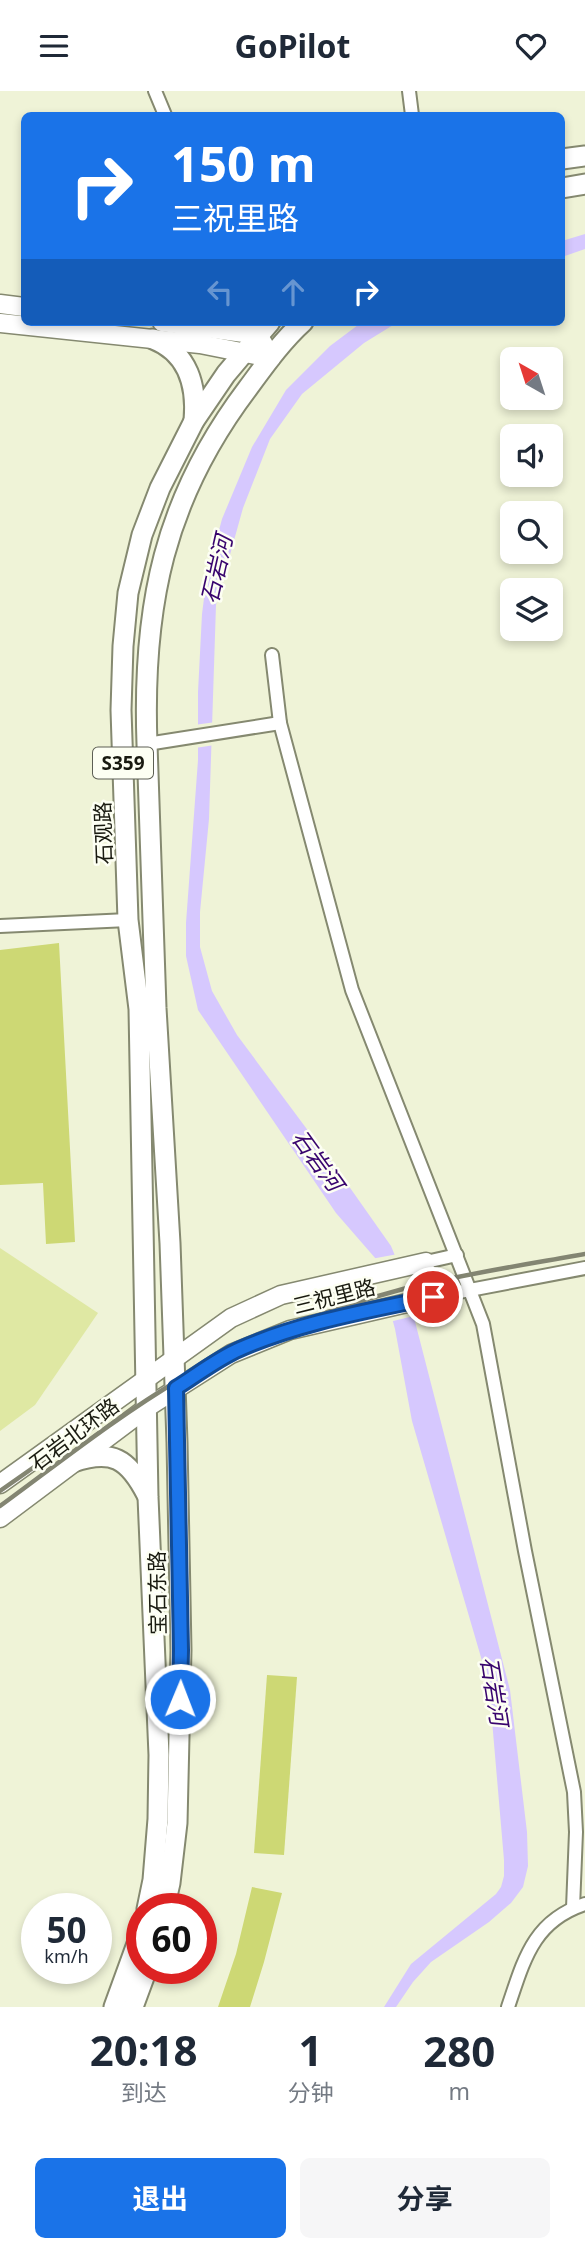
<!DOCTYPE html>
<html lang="zh">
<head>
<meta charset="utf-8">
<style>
	:root { --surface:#fff; --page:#f6f6f7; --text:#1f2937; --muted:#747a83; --accent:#1a73e8 }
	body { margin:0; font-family:"Noto Sans","Noto Sans SC",sans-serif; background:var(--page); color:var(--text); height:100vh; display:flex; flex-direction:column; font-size:26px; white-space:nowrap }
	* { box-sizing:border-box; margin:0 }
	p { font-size:23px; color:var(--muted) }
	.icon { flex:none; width:38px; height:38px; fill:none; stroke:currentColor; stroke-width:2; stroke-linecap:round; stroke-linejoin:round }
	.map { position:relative; height:1916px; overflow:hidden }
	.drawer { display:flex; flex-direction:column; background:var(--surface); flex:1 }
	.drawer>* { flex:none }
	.top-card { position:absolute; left:21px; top:21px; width:544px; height:214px; border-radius:10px; box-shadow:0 4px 10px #0003; background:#1a73e8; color:#fff; overflow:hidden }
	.needle { width:46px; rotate:321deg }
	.tools { position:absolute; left:500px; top:256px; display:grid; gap:14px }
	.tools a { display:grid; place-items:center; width:63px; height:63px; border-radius:10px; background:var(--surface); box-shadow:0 4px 10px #0003; font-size:35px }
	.speed { position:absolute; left:21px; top:1802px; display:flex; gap:14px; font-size:35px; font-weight:700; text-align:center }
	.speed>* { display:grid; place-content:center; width:91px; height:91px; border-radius:50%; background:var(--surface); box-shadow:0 4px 10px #0003; line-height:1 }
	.speed small { font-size:18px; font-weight:400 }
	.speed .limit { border:10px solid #d22; background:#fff; color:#111 }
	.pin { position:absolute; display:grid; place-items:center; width:60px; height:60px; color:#fff; margin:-30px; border:4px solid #fff; border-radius:50%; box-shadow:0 2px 7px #0007 }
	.me { position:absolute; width:77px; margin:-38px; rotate:1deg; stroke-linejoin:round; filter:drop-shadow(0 0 5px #0008) }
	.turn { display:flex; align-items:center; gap:24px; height:147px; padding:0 35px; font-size:32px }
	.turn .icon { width:91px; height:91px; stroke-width:2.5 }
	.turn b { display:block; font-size:49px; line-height:60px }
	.lanes { display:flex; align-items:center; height:66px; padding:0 35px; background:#0003; justify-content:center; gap:35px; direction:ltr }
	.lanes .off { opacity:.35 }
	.eta { display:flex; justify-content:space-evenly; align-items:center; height:119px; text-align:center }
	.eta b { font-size:42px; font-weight:700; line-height:49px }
	.primary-button { display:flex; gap:14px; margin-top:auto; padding:14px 35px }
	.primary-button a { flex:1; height:80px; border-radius:10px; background:var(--accent); color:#fff; font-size:28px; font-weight:700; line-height:80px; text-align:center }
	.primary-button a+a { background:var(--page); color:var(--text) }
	header { display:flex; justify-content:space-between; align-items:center; height:91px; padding:0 35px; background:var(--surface); font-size:32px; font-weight:700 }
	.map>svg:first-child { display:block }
	.green { fill:#dfe8a3 }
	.water { fill:#d6c8fe }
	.pier { fill:#eff3d7 }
	.building { fill:#cdd874 }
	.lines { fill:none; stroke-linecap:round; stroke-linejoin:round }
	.street-casing { stroke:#858970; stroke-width:16 }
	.secondary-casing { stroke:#858970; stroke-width:21 }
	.primary-casing { stroke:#858970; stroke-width:23 }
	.street { stroke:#fff; stroke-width:12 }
	.secondary { stroke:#fff; stroke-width:18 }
	.primary { stroke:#fff; stroke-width:19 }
	.rail { stroke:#838572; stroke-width:4.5 }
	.route-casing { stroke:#114b97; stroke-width:18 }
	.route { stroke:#1a73e8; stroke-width:12 }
	.labels { text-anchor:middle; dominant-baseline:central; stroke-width:5; stroke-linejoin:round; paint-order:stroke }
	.shield { fill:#fdfff3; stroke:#5d5f54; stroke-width:2 }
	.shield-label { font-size:19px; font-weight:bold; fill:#191a10 }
	.street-label { font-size:21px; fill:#191a10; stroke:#fdfff3 }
	.water-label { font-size:23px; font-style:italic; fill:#38046e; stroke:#fdfff3 }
</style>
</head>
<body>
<header><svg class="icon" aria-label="menu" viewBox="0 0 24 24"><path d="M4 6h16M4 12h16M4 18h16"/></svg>GoPilot<svg class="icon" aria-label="heart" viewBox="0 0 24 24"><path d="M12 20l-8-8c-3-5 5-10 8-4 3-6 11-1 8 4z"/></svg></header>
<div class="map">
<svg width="585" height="1916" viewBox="0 0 585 1916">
	<rect width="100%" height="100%" fill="#eff3d7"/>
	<!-- green -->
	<polygon class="green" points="0,1157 98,1222 35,1314 0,1340"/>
	<!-- water -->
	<g class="water">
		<polygon points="585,143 585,158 562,166 562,150"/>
		<polygon points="362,231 398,231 364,252 302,303 270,348 243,417 216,514 209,728 200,821 200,856 212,900 237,944 341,1084 391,1155 403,1184 510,1599 527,1741 528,1775 523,1796 511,1812 489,1831 431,1871 413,1891 396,1916 384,1916 411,1873 496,1803 501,1796 504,1785 504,1769 490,1606 485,1580 412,1330 395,1238 376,1168 336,1122 198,919 186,865 186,832 198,669 198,601 202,523 207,484 222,428 252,356 286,299 330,255"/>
	</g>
	<!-- pier -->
	<g class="pier">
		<polygon points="216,631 215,654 195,657 194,634"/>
		<polygon points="398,1163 418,1224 389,1231 371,1168"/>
	</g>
	<!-- building -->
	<g class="building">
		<polygon points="59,852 75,1151 46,1153 43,1092 0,1094 0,859"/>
		<polygon points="267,1584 297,1586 284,1764 254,1762"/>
		<polygon points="252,1796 282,1802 264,1871 250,1916 218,1916 236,1863"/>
	</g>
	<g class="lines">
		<defs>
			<g id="street">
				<polyline points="155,0 165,24"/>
				<polyline points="409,0 412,24"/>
				<polyline points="272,564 280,632 352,899 483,1233 525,1460 574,1701 576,1741 573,1817"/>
				<polyline points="147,653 280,632"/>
				<polyline points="0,835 128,829"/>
				<polyline points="426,1171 457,1164"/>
				<polyline points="433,1206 585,1177"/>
				<path d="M508 1916C524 1869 533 1830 585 1813"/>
			</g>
			<g id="secondary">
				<polyline points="0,213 24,216"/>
				<polyline points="162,231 258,244 264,254"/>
				<polyline points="0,232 200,253 271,267"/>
				<polyline points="0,1393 231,1227 281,1204 426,1171"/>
				<polyline points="0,1427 148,1316 231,1263 290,1239 433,1206"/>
			</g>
			<g id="primary">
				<polyline points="562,68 585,65"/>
				<polyline points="562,97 585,93"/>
				<path d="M153 248C189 262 197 296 194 330"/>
				<path d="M73 1371C112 1358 128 1367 147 1404"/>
				<polyline points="147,1818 153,1789 158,1728 159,1664 148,1406 139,918 128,829 121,619 123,555 128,502 142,444 160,397 194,330 226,283 270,231"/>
				<path d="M164 1818 170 1792 177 1732 181 1559 177 1351 170 1152 156 917 147 653C142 515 164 408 248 297 265 274 282 250 303 231"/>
				<polyline points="114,1916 142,1839"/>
				<polyline points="133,1916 147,1878"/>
			</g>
		</defs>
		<!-- street casing -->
		<use href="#street" class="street-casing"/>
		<!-- secondary casing -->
		<use href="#secondary" class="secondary-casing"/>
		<!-- primary casing -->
		<use href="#primary" class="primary-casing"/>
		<!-- street -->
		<use href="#street" class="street"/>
		<!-- secondary -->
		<use href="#secondary" class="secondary"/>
		<!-- primary -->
		<use href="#primary" class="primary"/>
		<!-- rail -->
		<g class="rail">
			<polyline points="0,1400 57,1360"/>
			<path d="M0 1415C60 1371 118 1325 182 1287 251 1248 326 1218 403 1198 463 1183 524 1174 585 1163"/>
		</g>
	</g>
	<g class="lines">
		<defs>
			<path id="route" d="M180 1608 181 1559 176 1297C197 1284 217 1268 240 1258 301 1231 368 1220 433 1206"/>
		</defs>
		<!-- route casing -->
		<use href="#route" class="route-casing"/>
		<!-- route -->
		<use href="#route" class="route"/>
	</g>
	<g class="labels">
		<!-- shield labels -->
		<rect class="shield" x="93" y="656.5" width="60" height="31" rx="5"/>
		<g class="shield-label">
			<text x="123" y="672">S359</text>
		</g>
		<!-- street labels -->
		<g class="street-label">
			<text transform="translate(103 742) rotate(-92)">石观路</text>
			<text transform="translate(334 1205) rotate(-14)">三祝里路</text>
			<text transform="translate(74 1343) rotate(-37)">石岩北环路</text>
			<text transform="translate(157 1502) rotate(-91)">宝石东路</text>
		</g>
		<!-- water labels -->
		<g class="water-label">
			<text transform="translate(216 478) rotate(-77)">石岩河</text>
			<text transform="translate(318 1069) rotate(54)">石岩河</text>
			<text transform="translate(495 1600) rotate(81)">石岩河</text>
		</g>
	</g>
</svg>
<div class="tools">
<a><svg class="needle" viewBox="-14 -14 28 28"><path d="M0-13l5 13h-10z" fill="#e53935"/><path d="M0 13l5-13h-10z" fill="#747a83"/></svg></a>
<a><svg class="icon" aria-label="sound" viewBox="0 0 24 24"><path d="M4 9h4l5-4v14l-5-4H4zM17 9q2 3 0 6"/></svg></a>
<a><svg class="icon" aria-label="search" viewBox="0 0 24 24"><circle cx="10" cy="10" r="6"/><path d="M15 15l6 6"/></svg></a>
<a><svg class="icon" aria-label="layers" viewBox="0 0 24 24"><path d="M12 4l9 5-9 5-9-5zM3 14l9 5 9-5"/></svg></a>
</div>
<div class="speed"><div>50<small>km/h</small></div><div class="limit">60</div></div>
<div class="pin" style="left:433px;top:1206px;background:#d93025"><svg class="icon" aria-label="arrive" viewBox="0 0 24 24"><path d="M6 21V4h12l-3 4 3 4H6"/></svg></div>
<svg class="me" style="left:180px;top:1608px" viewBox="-20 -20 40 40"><circle r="17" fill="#1a73e8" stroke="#fff" stroke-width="3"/><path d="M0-11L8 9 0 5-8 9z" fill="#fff"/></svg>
<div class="top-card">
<div class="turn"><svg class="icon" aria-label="right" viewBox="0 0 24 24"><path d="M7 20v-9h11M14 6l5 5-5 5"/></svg><div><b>150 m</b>三祝里路</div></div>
<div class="lanes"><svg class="icon off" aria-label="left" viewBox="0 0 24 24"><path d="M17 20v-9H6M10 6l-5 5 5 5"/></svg><svg class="icon off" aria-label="ahead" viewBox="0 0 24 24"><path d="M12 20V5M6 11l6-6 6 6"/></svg><svg class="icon" aria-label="right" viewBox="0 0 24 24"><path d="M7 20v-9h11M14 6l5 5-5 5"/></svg></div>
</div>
</div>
<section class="drawer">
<div class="eta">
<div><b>20:18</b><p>到达</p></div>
<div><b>1</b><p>分钟</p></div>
<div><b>280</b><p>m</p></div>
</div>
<div class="primary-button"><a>退出</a><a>分享</a></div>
</section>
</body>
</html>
